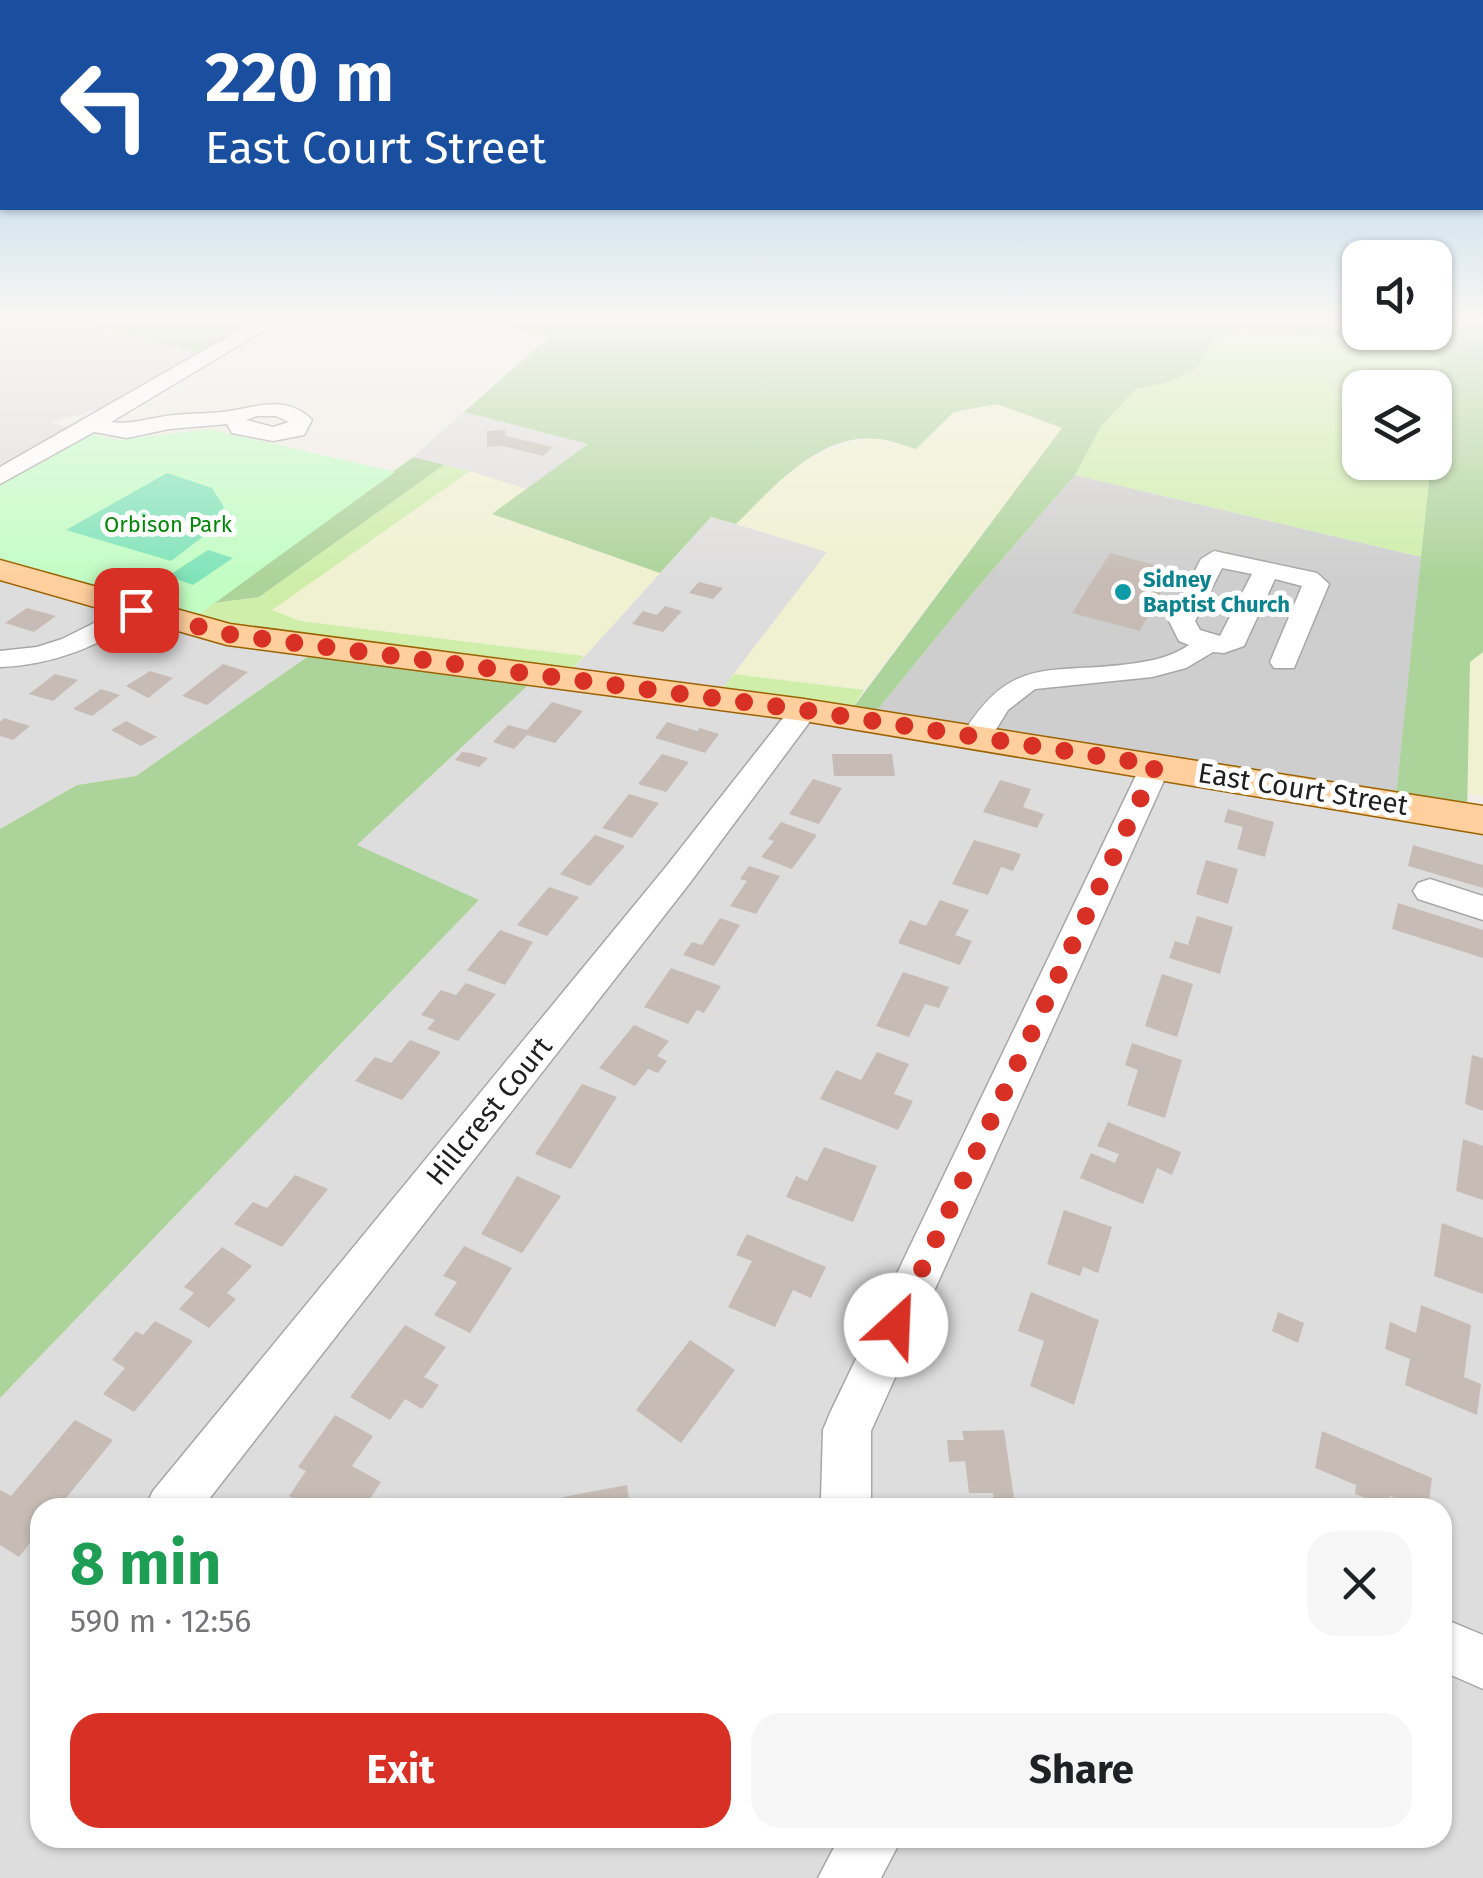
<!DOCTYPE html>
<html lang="en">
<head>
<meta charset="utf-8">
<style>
	:root { --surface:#fff; --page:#f6f6f6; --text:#202124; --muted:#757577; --accent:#d93025 }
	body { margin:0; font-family:"Fira Sans",sans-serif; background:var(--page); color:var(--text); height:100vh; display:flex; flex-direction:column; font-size:38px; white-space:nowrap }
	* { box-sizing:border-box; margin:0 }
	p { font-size:32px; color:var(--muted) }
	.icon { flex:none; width:55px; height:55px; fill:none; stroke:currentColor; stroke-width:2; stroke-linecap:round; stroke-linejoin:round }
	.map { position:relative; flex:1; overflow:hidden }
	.drawer { position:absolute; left:30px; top:1498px; width:1422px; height:350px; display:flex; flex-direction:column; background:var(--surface); border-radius:30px; box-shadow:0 2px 8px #0004 }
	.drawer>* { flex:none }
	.top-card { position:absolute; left:0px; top:0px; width:1485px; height:210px; box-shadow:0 2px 8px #0004; background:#1a4fa0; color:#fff; overflow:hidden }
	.fabs { position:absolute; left:1342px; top:240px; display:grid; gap:20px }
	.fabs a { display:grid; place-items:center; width:110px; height:110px; border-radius:20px; background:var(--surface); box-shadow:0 2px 8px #0004; font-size:50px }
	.pin { position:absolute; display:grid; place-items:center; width:85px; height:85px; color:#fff; margin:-42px; border-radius:20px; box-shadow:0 5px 15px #0006 }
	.me { position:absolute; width:110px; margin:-55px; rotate:25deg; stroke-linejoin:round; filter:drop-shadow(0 0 8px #0008) }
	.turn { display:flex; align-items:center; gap:35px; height:210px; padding:0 40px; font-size:45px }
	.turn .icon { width:130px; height:130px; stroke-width:2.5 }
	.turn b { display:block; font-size:70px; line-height:85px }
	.round { display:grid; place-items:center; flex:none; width:105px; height:105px; border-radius:30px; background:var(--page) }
	.head { display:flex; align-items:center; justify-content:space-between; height:170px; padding:0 40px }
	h1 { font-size:60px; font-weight:700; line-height:75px; color:#1e9e55 }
	.primary-button { display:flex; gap:20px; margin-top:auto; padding:20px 40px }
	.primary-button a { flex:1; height:115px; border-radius:30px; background:var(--accent); color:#fff; font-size:40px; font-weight:700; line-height:115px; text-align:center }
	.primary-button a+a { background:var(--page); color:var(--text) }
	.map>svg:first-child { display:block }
	.residential { fill:#dedddd; fill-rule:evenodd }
	.religious { fill:#cecece }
	.farmland { fill:#f0f1d1 }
	.grass { fill:#ceeeaa }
	.forest { fill:#acd399 }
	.park { fill:#c2fdc4 }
	.pitch { fill:#80e4b9 }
	.building { fill:#c6bcb5 }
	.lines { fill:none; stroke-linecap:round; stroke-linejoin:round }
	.minor-casing { stroke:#a7a7a7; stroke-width:3 }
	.major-casing { stroke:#9c6200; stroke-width:3 }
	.minor { fill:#fff; fill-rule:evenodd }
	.major { fill:#ffd09d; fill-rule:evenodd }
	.route { stroke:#d93025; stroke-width:18; stroke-dasharray:0 32.4 }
	.culture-dot { fill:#0f9aa8; stroke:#fff; stroke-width:4 }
	.labels { text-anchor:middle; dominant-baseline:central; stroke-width:10; stroke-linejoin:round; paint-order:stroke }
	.far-park-label { font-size:22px; fill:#05870a; stroke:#fff }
	.far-culture-label { font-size:22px; font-weight:bold; fill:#0d838f; stroke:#fff; text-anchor:start }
	.street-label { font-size:28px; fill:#202020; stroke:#fff }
</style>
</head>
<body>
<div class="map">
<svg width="1483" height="1878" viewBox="0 0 1483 1878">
	<rect width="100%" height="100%" fill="#f1ede6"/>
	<!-- residential -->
	<g class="residential">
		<polygon points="0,317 56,317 202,353 108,407 50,422 80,431 0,477"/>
		<polygon points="464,412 589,443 527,489 413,457"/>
		<path d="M711 517 828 551 716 697 1483 820V1878H0V1398L479 900 356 846 539 675 565 678ZM40 1508H1442V1838H40Z"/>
		<polygon points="0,570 323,646 136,776 77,785 0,829"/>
	</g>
	<!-- religious -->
	<polygon class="religious" points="1075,475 1422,557 1395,805 869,720 971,595"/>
	<!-- farmland -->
	<g class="farmland">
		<polygon points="997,404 1062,428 864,690 734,674 827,552 736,524 798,463 847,443 876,438 916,449 954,412"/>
		<polygon points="470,471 527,489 493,515 660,573 585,656 299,621 271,610"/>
		<polygon points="1483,652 1483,796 1467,793 1470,662"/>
	</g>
	<!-- grass -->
	<g class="grass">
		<polygon points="1242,331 1388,341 1412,345 1440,358 1435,414 1435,388 1360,388 1360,462 1431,463 1422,557 1075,475 1101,426 1136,389 1170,382 1196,369 1215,339"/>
		<polygon points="444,465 470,471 272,610 300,621 584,656 564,678 187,623 214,603 259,597"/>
		<polygon points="734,674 864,690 846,717 715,698"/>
	</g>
	<!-- forest -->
	<g class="forest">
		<polygon points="56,317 263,317 202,353"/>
		<path d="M459 317H1360V332H1435V317H1483V652L1470 662 1467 817 1395 805 1431 463 1435 462 1440 358 1412 345 1388 341 1242 331 1215 339 1196 369 1170 382 1136 389 1101 426 1075 475 971 595 869 720 846 717 1062 428 997 404 954 412 916 449C904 446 891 440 878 439 819 432 774 487 736 524L711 517 660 573 492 514 588 444 464 412 550 336Z"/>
		<polygon points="413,457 444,465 259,597 214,603"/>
		<polygon points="323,646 539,675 357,845 479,900 0,1398 0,829 77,785 136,776"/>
	</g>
	<!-- park -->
	<polygon class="park" points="210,429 395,472 187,623 0,570 0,477 80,431 118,440"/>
	<!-- pitch -->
	<g class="pitch">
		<polygon points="167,473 212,488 224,507 208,533 171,561 66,530"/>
		<polygon points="208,550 233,558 193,585 168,576"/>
	</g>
	<!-- building -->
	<g class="building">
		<polygon points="505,430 506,436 553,447 543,456 503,446 487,447 487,431"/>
		<polygon points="1110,553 1173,570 1140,631 1072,613"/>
		<polygon points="699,582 723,588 713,599 689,593"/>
		<polygon points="665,606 682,611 663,632 632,624 643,611 657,615"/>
		<polygon points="27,608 56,616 34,632 5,623"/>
		<polygon points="223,664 248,672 207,705 182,696"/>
		<polygon points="150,671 173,678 148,698 126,686"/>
		<polygon points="55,674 78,680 53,701 29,694"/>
		<polygon points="101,689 120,695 92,716 73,709"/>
		<polygon points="552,702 583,711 555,743 527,735 514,749 493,742 508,725 527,730"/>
		<polygon points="4,718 30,726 13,740 0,736 0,722"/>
		<polygon points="126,721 157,737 141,746 111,730"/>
		<polygon points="667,722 697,731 700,728 719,734 705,753 655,738"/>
		<polygon points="462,752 471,753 488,758 479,767 455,760"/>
		<polygon points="662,754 689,762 666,792 638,784"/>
		<polygon points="832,754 892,754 895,776 834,776"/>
		<polygon points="813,779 842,788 819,824 789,814"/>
		<polygon points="1000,780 1031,789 1023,807 1044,814 1037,828 983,812"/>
		<polygon points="629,794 659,803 632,838 602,828"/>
		<polygon points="1228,809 1274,822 1265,857 1237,849 1243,827 1224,822"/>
		<polygon points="781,822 817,835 792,869 761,857 774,841 768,839"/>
		<polygon points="595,835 625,846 590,886 560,874"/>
		<polygon points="974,840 1021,854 1013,871 1001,867 988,895 952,884"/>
		<polygon points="1413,845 1483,865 1483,888 1408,866"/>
		<polygon points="1206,860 1238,869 1228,904 1196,894"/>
		<polygon points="749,866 780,876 756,914 730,906 747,881 740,879"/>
		<polygon points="549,887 579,897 547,936 517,925"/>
		<polygon points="940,900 969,910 955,935 972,941 960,965 898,943 910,920 926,926"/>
		<polygon points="1398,903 1483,930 1483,958 1392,929"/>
		<polygon points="1197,916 1233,927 1220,974 1169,958 1175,941 1188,945"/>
		<polygon points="720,918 740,925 714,966 683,955 692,942 702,945"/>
		<polygon points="500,930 533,942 505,985 467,970"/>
		<polygon points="671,968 721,986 704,1013 697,1010 688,1024 644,1007"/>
		<polygon points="903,972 949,987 939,1008 925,1004 909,1037 876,1026"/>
		<polygon points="1162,974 1193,984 1177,1037 1145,1026"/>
		<polygon points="466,983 496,994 458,1041 427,1029 435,1020 421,1015 441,990 456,995"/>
		<polygon points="634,1025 669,1041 657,1056 667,1061 658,1073 648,1069 635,1086 599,1068"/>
		<polygon points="410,1040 441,1052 402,1100 355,1081 375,1057 391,1063"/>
		<polygon points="1132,1043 1182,1060 1165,1118 1127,1105 1138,1070 1125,1065"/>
		<polygon points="877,1052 909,1064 894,1094 913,1101 898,1130 820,1099 836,1070 861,1080"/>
		<polygon points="1472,1055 1483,1058 1483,1111 1465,1104"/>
		<polygon points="582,1084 617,1097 571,1169 535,1154"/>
		<polygon points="1108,1122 1181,1152 1172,1175 1157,1168 1143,1204 1080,1178 1091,1153 1115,1163 1119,1154 1097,1146"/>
		<polygon points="1463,1139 1483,1146 1483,1200 1456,1191"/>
		<polygon points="824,1147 877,1166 853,1222 786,1197 796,1176 807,1181"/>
		<polygon points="295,1175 328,1189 282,1247 234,1224 253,1202 267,1208"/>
		<polygon points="517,1176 561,1196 522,1253 481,1234"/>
		<polygon points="1064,1210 1112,1227 1098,1273 1083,1267 1080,1276 1047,1264"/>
		<polygon points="1442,1223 1483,1238 1483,1294 1434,1276"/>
		<polygon points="747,1234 826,1267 811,1298 793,1290 775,1327 728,1307 752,1261 736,1255"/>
		<polygon points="464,1246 512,1268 470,1333 434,1315 457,1282 443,1276"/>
		<polygon points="222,1247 252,1266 227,1293 236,1299 209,1328 179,1309 194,1293 184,1287"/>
		<polygon points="1031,1292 1099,1320 1074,1405 1030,1386 1044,1341 1018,1331"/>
		<polygon points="1421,1305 1471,1325 1464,1377 1481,1384 1477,1415 1405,1385 1410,1359 1385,1349 1390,1322 1416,1333"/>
		<polygon points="1278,1312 1304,1323 1298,1343 1272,1331"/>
		<polygon points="155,1321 193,1341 134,1412 103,1394 125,1368 112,1360 136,1331 143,1335"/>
		<polygon points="405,1325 446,1347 424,1377 439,1385 422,1409 405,1399 390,1420 350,1397"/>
		<polygon points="690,1340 735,1370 681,1443 636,1410"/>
		<polygon points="335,1415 373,1436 352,1466 381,1482 364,1508 310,1508 289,1496 306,1471 298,1467"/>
		<polygon points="75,1420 113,1440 58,1508 40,1508 40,1530 19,1557 0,1545 0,1490 11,1496"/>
		<polygon points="1004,1430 1015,1504 994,1503 993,1493 969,1493 965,1461 949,1462 947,1440 964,1440 962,1431"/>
		<polygon points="1322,1431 1432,1478 1428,1508 1416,1508 1390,1496 1388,1507 1355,1494 1356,1485 1315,1468"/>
		<polygon points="627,1485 630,1508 564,1508 563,1497"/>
	</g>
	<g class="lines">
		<defs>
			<g id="minor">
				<path d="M262 317H286L111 422C133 425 152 417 174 415 192 413 212 414 230 411 259 406 288 395 312 420L304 435 273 441 232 433 227 424 169 429 127 438 94 432 0 484V467ZM257 416H276L289 422 273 427 246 420Z"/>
				<path d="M1214 551 1317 573 1329 584 1294 668H1274L1270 662 1302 586 1275 579 1244 646 1224 653 1213 652 1186 668 1152 677 1035 689 1008 710 987 744H965L961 737C1012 651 1052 676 1137 663 1156 660 1173 656 1189 645L1179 641 1169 621 1201 559ZM1222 568 1252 574 1220 636 1200 630 1195 621Z"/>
				<path d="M136 602 149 610 145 616C100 645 55 665 0 667V651L37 647 62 639Z"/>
				<polygon points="804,701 814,704 819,710 814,716 689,884 202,1508 145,1508 153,1491 665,868 794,704"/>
				<polygon points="1156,755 1167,758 1171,765 871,1431 871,1498 875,1508 825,1508 821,1498 823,1430 830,1413 1141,765 1145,758"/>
				<polygon points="1430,879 1483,896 1483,920 1418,899 1413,891 1418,883"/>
				<polygon points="1442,1618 1483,1635 1483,1689 1442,1671"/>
				<polygon points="839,1838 902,1838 881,1878 818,1878"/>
			</g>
			<polygon id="major" points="0,560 230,624 804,699 1483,806 1483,834 804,721 227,645 0,580"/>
		</defs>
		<!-- minor casing -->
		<use href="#minor" class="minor-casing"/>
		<!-- major casing -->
		<use href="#major" class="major-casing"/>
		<!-- minor -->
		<use href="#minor" class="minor"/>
		<!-- major -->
		<use href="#major" class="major"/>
	</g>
	<!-- sky -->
	<linearGradient id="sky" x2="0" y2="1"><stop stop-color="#8dc2e5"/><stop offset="0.55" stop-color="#f9f7f4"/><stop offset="1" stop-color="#f9f7f4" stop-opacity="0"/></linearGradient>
	<rect width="1483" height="580" fill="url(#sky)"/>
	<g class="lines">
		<!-- route -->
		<polyline class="route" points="136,610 227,634 804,710 1156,765 896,1325"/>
	</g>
	<!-- markers -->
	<circle class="culture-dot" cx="1123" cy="592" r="10"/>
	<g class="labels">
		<!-- far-park labels -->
		<g class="far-park-label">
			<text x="168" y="524">Orbison Park</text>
		</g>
		<!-- far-culture labels -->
		<g class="far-culture-label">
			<text x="1143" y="579">Sidney<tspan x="1143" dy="25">Baptist Church</tspan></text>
		</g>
		<!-- street labels -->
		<g class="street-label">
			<text transform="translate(1303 789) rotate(9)">East Court Street</text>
			<text transform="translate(489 1111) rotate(-51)">Hillcrest Court</text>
		</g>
	</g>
</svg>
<div class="fabs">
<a><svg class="icon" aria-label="sound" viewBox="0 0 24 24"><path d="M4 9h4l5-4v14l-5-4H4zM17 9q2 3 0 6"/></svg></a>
<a><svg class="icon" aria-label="layers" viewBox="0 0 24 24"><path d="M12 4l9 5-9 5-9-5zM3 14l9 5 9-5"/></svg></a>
</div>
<div class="pin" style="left:136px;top:610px;background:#d93025"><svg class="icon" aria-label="arrive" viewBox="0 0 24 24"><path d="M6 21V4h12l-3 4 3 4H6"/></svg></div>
<svg class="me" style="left:896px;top:1325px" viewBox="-20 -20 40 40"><circle r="19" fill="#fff"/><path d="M0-13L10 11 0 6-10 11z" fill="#d93025"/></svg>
<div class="top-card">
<div class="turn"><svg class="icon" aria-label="left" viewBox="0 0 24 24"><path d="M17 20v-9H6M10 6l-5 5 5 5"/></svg><div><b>220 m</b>East Court Street</div></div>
</div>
<section class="drawer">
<div class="head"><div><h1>8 min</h1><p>590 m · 12:56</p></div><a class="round"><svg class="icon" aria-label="close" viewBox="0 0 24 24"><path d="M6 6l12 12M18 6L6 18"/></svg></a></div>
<div class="primary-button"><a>Exit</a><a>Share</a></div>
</section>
</div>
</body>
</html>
